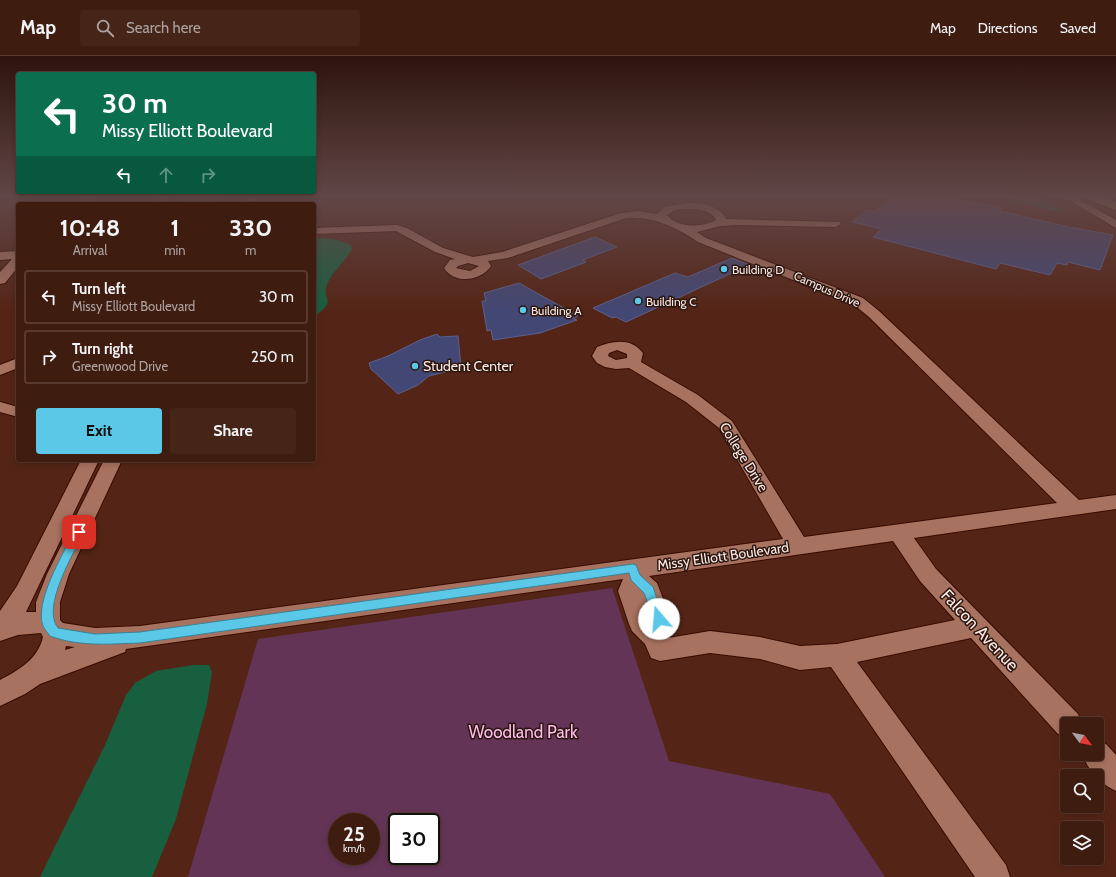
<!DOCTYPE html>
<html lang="en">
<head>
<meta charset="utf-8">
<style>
	:root { --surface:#3f1c10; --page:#462519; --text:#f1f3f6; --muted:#ada19f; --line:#583a30; --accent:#5ac8e6 }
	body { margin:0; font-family:Cabin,sans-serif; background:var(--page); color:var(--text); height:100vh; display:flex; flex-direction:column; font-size:15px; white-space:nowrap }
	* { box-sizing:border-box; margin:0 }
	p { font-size:13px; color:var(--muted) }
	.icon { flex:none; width:22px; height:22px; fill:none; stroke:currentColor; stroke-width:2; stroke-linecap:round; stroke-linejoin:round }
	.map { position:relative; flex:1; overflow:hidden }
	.side { position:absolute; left:16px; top:146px; width:300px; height:260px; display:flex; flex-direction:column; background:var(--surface); border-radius:4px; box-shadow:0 2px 6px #0003,0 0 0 1px var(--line) }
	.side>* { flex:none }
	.banner { position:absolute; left:16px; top:16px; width:300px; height:122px; border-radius:4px; box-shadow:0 2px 6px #0003,0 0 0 1px var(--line); background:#0b6e4f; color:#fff; overflow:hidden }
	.needle { width:26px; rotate:122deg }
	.controls { position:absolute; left:1060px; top:661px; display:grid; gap:8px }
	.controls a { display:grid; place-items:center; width:44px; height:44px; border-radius:4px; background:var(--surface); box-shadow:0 2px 6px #0003,0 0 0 1px var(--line); font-size:20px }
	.speed { position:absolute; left:328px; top:757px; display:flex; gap:8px; font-size:20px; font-weight:700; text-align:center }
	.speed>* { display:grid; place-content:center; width:52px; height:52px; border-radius:50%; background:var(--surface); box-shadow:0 2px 6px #0003,0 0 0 1px var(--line); line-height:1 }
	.speed small { font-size:10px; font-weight:400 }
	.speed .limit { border:2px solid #111; border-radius:6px; background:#fff; color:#111 }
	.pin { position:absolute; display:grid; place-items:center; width:34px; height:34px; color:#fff; margin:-17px; border-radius:8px; box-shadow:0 2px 6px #0006 }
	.me { position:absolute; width:44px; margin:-22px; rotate:342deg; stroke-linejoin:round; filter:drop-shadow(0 0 3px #0008) }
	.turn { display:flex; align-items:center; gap:14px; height:84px; padding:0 20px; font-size:18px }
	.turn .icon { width:52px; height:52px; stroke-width:2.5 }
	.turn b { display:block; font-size:28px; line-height:34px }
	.lanes { display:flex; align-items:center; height:38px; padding:0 20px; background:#0003; justify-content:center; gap:20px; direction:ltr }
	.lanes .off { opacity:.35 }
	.eta { display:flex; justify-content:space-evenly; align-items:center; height:68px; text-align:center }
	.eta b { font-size:24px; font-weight:800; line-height:28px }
	.button { display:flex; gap:8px; margin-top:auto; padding:8px 20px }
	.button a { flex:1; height:46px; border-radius:4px; background:var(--accent); color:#111; font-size:16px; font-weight:800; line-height:46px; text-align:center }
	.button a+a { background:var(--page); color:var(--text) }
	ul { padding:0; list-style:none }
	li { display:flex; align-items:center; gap:12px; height:54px; margin:0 8px 6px; padding:0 12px; border:2px solid var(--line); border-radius:4px }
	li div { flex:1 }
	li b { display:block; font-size:15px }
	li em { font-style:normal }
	header { display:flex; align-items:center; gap:24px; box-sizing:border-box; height:56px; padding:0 20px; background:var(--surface); border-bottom:1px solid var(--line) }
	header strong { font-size:19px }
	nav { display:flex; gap:22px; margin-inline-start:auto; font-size:14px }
	.search { width:280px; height:36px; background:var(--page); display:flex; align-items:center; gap:10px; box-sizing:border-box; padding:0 14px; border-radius:4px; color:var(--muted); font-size:15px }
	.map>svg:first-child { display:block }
	.green { fill:#643456; fill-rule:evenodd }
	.water { fill:#175f3e }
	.building { fill:#434773; stroke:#5b608f }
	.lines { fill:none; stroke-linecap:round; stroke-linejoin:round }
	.minor-casing { stroke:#380b00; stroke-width:2 }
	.highway-casing { stroke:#380b00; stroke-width:2 }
	.minor { fill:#a87260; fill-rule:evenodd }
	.highway { fill:#a6974a; fill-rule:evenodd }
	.route { fill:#5ac8e6; stroke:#3a8296 }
	.poi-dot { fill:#5ac8e6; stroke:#2b160f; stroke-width:1.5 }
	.labels { text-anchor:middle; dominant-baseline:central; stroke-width:3; stroke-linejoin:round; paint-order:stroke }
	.far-poi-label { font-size:12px; fill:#fce9e3; stroke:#2b160f; text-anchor:start }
	.far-street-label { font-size:12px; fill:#fce9e3; stroke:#2b160f }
	.poi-label { font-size:14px; fill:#fce9e3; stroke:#2b160f; text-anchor:start }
	.street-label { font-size:14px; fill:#fce9e3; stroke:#2b160f }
	.near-street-label { font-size:17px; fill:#fce9e3; stroke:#2b160f }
	.near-park-label { font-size:17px; fill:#ffbcea; stroke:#2b160f }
</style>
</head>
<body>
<header>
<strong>Map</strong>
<div class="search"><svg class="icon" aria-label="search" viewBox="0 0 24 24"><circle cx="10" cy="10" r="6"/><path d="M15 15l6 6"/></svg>Search here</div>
<nav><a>Map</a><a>Directions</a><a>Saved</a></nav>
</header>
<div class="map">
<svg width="1116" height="821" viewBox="0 0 1116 821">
	<rect width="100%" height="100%" fill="#542516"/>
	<!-- green -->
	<path class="green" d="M612 532 669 705 830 738 885 821H188L258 583ZM337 766H371V800H337ZM397 766H431V800H397Z"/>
	<!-- water -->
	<g class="water">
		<polygon points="186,140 225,140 212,146 212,148 174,148"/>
		<polygon points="1003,140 1040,140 1062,155 1055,155 1013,146"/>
		<path d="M314 182 334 183 351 189 352 193C346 205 333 215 328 226 319 245 340 242 314 261Z"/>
		<polygon points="193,609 209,609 212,616 207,648 176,763 152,821 40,821 105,689 126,639 135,627 156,615"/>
	</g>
	<!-- building -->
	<g class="building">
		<polygon points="894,140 939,140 1002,152 1000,155 1069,171 1113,179 1100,214 1068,206 1067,209 1057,207 1050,219 1000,207 996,213 873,181 882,173 852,166 867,154 874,156"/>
		<polygon points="595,181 617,191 583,204 586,206 581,208 541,223 518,209"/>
		<polygon points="732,202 749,209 626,266 616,261 612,262 593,252 675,217 688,221"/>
		<polygon points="519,227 578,260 574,263 577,264 540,277 493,284 491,274 487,275 482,245 486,245 484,237"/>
		<polygon points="437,278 440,281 458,280 461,312 429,320 418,329 398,338 371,313 369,307 388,300 420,284"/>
	</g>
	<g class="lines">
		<defs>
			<g id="minor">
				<polygon points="88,140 99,140 89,148 77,148"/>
				<polygon points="160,140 170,140 162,148 151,148"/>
				<polygon points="249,140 259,140 252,148 241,148"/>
				<polygon points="1062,140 1073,140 1116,164 1116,172"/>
				<path d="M685 147C699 147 720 148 726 163L840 166 841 168 836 171 736 169 720 170 697 176 706 182 863 242 879 255 1079 444 1116 439V453L914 482 936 513 1078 658 1082 668H1067V681L1058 678 971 582 857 606 1006 809 1010 821H975L831 611 800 614 760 603 710 597 660 605 651 602 645 588 632 575 629 568 618 535 623 523 126 593 125 596 40 628 25 638 0 650V624C19 614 38 603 43 581L41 577 18 579 0 585V555L17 530 81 404H99L26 556H36V546L47 518 104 404H122L69 518 60 546V564L63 567 95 572 140 570 783 483 719 372 686 346 629 312 616 313 605 311 597 307 592 300 597 291C612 285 631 281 643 297L641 306 698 339 732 365 804 481 1057 447 869 261 853 248 698 186C676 171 653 160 626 162L508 202 488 205 491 210C481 225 455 229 444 212L450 204 455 203 435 196 396 175 314 178V172L397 169 407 172 443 192 473 201 502 196 621 157 639 155 657 158 665 151ZM685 153C695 153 711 153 716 164 702 172 677 172 667 159L675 154ZM468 207 479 210 470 215 456 212 458 210ZM617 294 627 298V302L616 304 608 300 609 297ZM893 485 920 525 955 564 837 588 800 590 760 581 710 575 668 582 671 563 657 527 649 520ZM66 590 75 591 65 594Z"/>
				<polygon points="18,195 18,211 5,227 0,228 0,216 12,203 0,204 0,196"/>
				<polygon points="18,302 18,312 0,319 0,309"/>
				<polygon points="0,346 18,351 18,361 0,356"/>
				<path d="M1097 684 1106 688 1116 699V735C1100 728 1088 714 1082 698H1097Z"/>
			</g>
			<polygon id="highway" points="1083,140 1099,140 1116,146 1116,154 1085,142"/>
		</defs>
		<!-- minor casing -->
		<use href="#minor" class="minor-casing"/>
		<!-- highway casing -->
		<use href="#highway" class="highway-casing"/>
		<!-- minor -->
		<use href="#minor" class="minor"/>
		<!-- highway -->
		<use href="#highway" class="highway"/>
	</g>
	<!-- sky -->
	<linearGradient id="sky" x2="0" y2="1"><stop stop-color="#2e140c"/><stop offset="0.55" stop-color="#614647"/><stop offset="1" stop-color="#614647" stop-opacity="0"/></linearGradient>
	<rect width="1116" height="255" fill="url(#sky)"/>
	<!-- route -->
	<path class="route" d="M79 472 84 476C74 497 41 551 58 572L95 578 140 576 633 508 636 509 640 519 653 531 664 563 663 566 659 568 655 566 644 537 631 524 629 517 140 587C110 588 79 591 50 580 48 577 45 574 43 570 34 546 63 498 74 476Z"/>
	<!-- markers -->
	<g class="poi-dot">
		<circle cx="724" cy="213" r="4"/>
		<circle cx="638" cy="245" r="4"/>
		<circle cx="523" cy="254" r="4"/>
		<circle cx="415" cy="310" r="4"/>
	</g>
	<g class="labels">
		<!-- far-poi labels -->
		<g class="far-poi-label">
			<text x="732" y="213">Building D</text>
			<text x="646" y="245">Building C</text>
			<text x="531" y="254">Building A</text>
		</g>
		<!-- far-street labels -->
		<g class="far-street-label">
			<text transform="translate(827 233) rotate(24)">Campus Drive</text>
		</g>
		<!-- poi labels -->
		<g class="poi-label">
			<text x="423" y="310">Student Center</text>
		</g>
		<!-- street labels -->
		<g class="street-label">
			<text transform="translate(744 401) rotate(58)">College Drive</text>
			<text transform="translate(723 500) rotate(-8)">Missy Elliott Boulevard</text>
		</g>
		<!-- near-street labels -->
		<g class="near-street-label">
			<text transform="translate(980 574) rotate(47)">Falcon Avenue</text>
		</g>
		<!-- near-park labels -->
		<g class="near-park-label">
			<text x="523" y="676">Woodland Park</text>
		</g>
	</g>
</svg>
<div class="controls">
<a><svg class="needle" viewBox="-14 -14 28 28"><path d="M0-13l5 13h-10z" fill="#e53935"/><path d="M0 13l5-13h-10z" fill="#ada19f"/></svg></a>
<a><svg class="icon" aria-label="search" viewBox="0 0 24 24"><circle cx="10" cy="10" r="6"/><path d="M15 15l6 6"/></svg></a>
<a><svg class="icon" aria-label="layers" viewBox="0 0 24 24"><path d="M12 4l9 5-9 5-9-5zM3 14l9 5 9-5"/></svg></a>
</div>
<div class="speed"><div>25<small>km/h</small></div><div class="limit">30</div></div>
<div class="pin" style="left:79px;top:476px;background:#d93025"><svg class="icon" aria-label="arrive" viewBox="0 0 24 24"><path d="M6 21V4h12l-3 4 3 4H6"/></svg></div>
<svg class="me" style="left:659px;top:563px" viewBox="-20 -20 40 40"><circle r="19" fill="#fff"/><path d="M0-13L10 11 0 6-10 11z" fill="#5ac8e6"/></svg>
<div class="banner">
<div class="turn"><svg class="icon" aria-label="left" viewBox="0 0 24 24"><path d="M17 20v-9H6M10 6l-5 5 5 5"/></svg><div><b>30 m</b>Missy Elliott Boulevard</div></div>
<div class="lanes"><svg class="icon" aria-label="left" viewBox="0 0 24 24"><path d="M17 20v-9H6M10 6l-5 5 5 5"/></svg><svg class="icon off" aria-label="ahead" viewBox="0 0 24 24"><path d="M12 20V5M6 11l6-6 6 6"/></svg><svg class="icon off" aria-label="right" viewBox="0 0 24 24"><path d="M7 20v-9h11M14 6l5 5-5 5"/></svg></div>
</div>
<section class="side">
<div class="eta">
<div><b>10:48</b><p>Arrival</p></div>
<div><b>1</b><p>min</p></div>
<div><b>330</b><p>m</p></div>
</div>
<ul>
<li><svg class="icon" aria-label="left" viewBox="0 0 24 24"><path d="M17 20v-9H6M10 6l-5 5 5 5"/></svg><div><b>Turn left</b><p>Missy Elliott Boulevard</p></div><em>30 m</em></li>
<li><svg class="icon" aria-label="right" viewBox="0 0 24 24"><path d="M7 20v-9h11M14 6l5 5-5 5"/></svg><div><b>Turn right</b><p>Greenwood Drive</p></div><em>250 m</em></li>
</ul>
<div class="button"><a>Exit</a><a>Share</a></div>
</section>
</div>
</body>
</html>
